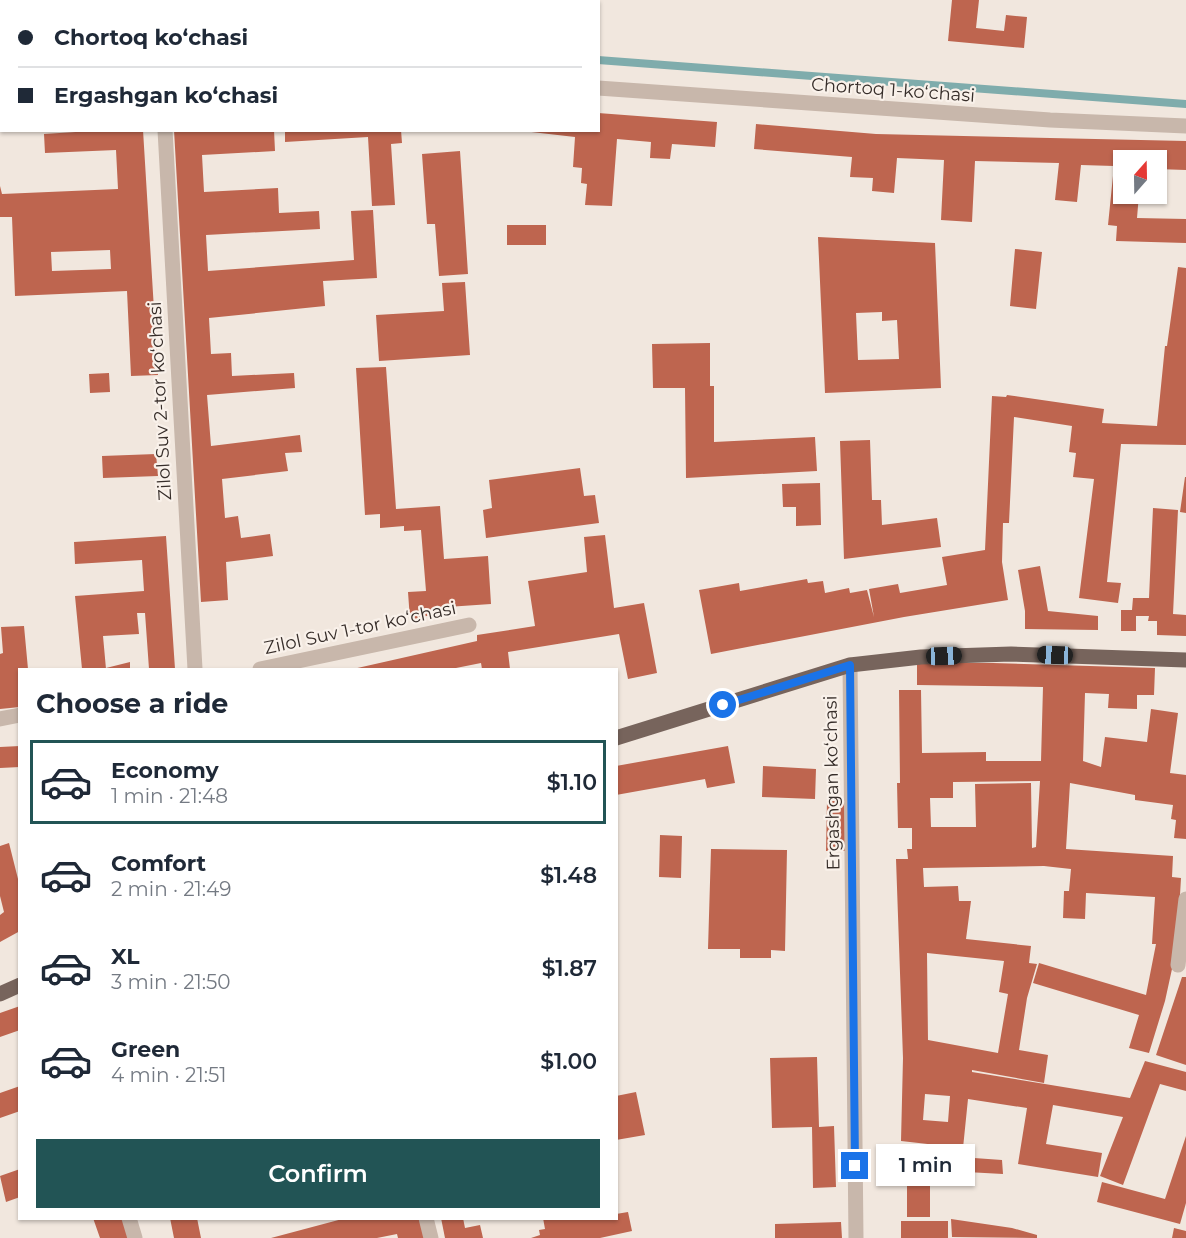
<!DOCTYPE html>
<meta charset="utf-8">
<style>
:root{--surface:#fff;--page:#f6f6f7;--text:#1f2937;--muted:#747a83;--line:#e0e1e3;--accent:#225455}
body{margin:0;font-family:Montserrat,sans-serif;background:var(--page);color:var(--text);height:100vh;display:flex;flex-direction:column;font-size:22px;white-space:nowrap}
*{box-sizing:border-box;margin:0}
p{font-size:20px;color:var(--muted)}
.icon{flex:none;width:33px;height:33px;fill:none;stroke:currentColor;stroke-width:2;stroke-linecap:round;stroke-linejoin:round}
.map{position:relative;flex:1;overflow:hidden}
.side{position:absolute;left:18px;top:668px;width:600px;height:552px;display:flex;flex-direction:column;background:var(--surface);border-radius:0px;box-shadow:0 2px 4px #0004}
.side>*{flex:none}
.guide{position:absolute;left:0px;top:0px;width:600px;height:132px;box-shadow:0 2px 4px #0004;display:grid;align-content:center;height:132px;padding:0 18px;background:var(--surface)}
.needle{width:39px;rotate:20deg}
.buttons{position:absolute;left:1113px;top:150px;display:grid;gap:12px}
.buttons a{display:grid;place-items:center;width:54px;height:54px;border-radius:0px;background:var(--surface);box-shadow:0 2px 4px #0004;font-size:30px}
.end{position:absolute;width:27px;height:27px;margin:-14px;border:8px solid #1a73e8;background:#fff;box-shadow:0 0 0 3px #fff}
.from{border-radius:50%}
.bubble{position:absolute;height:42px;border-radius:0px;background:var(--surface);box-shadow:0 2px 4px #0004;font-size:20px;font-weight:600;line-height:42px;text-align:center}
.car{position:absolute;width:18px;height:36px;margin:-18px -9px;border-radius:8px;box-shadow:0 0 4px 2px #0007;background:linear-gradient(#222 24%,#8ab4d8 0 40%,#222 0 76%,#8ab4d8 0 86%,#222 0)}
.guide b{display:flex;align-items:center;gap:21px;height:57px;font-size:22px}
.guide b+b{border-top:2px solid var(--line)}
.guide i{width:15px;height:15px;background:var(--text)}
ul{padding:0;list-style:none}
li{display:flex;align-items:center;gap:18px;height:84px;margin:0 12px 9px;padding:0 6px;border:3px solid transparent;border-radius:0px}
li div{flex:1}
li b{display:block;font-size:22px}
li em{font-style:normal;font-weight:600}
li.current{border-color:var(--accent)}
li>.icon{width:54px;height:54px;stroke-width:1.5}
h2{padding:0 18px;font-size:27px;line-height:72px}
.button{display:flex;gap:12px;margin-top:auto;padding:12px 18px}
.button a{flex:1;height:69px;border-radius:0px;background:var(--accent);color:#fff;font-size:24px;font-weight:600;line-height:69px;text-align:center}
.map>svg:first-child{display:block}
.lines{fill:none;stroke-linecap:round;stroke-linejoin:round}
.stream{stroke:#7facac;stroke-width:8}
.building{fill:#be654f;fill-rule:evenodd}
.minor{stroke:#c8b7ab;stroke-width:15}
.major{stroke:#77645c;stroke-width:15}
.route{stroke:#1a73e8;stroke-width:8}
.labels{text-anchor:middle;stroke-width:4.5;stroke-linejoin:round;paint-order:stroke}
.street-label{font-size:18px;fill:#362d29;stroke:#f9f1ea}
</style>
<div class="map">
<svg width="1186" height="1238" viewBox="0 0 1186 1238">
<rect width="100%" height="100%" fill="#f1e7de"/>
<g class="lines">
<path class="stream" d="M 287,0 L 291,2
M 598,60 L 1186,104"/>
</g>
<path class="building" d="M 952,0 L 979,0 L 976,28 L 1004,31 L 1006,15 L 1027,17 L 1024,48 L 948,41 Z
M 598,113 L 717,122 L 715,147 L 672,144 L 670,159 L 650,158 L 651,142 L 617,139 L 612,206 L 585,205 L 587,184 L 581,183 L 582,168 L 573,167 L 575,137 L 514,130 L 598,130 Z
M 756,124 L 876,134 L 1186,141 L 1186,170 L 1156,169 L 1156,160 L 1124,160 L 1124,194 L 1139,194 L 1137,218 L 1186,219 L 1186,243 L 1116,241 L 1117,226 L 1108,225 L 1114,166 L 1081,165 L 1077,202 L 1055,200 L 1059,163 L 975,161 L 972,222 L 941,220 L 944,160 L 897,158 L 894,193 L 872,191 L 873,178 L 850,177 L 852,157 L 754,149 Z
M 107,130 L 143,130 L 158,375 L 131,376 L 127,291 L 15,296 L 12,217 L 0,217 L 0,186 L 2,194 L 118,189 L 116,150 L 45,153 L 44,134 ZM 110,250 L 111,269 L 52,271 L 51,252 Z
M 174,130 L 274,130 L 275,151 L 202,155 L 204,192 L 278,188 L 279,213 L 319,211 L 320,229 L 206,235 L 208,271 L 354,260 L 351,211 L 373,210 L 377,278 L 323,281 L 325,306 L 209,318 L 211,354 L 231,353 L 232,376 L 294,373 L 295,388 L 207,395 L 211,446 L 300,435 L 302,452 L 285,453 L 288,471 L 222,479 L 225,518 L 238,516 L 241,538 L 270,534 L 273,556 L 226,562 L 228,600 L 201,602 Z
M 285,130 L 401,130 L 402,143 L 391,144 L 395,205 L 372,206 L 368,137 L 285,142 Z
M 460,151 L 468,274 L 439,276 L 435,224 L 427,224 L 422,154 Z
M 507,225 L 546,225 L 546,245 L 507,245 Z
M 818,237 L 935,243 L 941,388 L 825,393 ZM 882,312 L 882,321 L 897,320 L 899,359 L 858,360 L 856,313 Z
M 1015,249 L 1042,252 L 1036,309 L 1010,306 Z
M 1178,267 L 1186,268 L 1186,445 L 1121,444 L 1107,582 L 1121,583 L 1118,603 L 1079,598 L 1094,479 L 1073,477 L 1076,453 L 1069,452 L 1072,426 L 1014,417 L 1009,523 L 1003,523 L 1002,562 L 1008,600 L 904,617 L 711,654 L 699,590 L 739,583 L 740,591 L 807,579 L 808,583 L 823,581 L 825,593 L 849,588 L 850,593 L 867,590 L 874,617 L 869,589 L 898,584 L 900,593 L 947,585 L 942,557 L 985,550 L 992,396 L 1006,397 L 1007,395 L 1104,409 L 1102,423 L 1157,426 L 1165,346 L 1167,346 Z
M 465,282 L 470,355 L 379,361 L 376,315 L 444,311 L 442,283 Z
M 710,343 L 710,386 L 714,386 L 714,442 L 815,437 L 817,471 L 686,478 L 685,388 L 653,388 L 652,344 Z
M 386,367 L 396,509 L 440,506 L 444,559 L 488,556 L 491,604 L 447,607 L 447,611 L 410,620 L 408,592 L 426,591 L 421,530 L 404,531 L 404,526 L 380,528 L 380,514 L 365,515 L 356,368 Z
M 109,373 L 110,392 L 90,393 L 89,374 Z
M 870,440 L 872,500 L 881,500 L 882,525 L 937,518 L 941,547 L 844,559 L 840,441 Z
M 156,454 L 158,476 L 103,478 L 102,456 Z
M 580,468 L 584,496 L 595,495 L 599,523 L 486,538 L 483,510 L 492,508 L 489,480 Z
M 1185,477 L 1186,477 L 1186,513 L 1180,512 Z
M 820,483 L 821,525 L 796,526 L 796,507 L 783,507 L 782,484 Z
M 1153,508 L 1178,510 L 1173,614 L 1186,615 L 1186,636 L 1157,635 L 1157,621 L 1148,621 L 1149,616 L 1136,616 L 1136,631 L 1121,631 L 1121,610 L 1132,610 L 1133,598 L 1149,598 Z
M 605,535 L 614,608 L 644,603 L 657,673 L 628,679 L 619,634 L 508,652 L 510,669 L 482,669 L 481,663 L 451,669 L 353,669 L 477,641 L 477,635 L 535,626 L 528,581 L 587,572 L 584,537 Z
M 166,536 L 175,669 L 149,669 L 145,613 L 137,613 L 139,634 L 103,636 L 106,669 L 82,669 L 75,596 L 144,591 L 142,560 L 75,564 L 74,542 Z
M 1040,566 L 1048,611 L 1098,616 L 1098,630 L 1025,629 L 1025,611 L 1018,570 Z
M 24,626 L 28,669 L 20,669 L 20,707 L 0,709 L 0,654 L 3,653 L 1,627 Z
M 130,662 L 130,669 L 106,669 L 106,668 Z
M 917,663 L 993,663 L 1155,668 L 1154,695 L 1137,695 L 1137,709 L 1108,708 L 1109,694 L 1085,693 L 1083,761 L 1101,767 L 1105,737 L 1147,742 L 1151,709 L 1178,713 L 1170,773 L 1186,775 L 1186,839 L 1174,838 L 1176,820 L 1171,819 L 1173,805 L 1135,800 L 1135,795 L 1070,783 L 1066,849 L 1173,856 L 1172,877 L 1181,878 L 1177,946 L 1165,1001 L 1149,1053 L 1129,1048 L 1139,1015 L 1033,983 L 1039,963 L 1146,995 L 1156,944 L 1152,944 L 1155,897 L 1086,893 L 1085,919 L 1063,918 L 1064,891 L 1069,891 L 1071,869 L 1044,866 L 923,868 L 924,887 L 958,886 L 959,901 L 971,901 L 966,939 L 1031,946 L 1029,963 L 1037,964 L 1027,998 L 1019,1050 L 1048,1055 L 1044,1083 L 972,1070 L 972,1072 L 1130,1098 L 1145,1061 L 1186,1072 L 1186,1091 L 1160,1084 L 1123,1185 L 1100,1176 L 1123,1117 L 1053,1105 L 1046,1144 L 1102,1153 L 1098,1177 L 1018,1164 L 1027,1108 L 968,1099 L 963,1148 L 901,1141 L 903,1058 L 896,859 L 908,859 L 907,849 L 912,849 L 912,828 L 898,828 L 897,783 L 900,783 L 899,690 L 921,690 L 922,753 L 986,752 L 986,761 L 1041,761 L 1043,687 L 917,685 ZM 1040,781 L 1036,847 L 1032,848 L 1031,783 L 975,784 L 976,827 L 931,827 L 930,798 L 953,798 L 953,782 ZM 927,953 L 1004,961 L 999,992 L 1008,994 L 998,1053 L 928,1040 ZM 925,1094 L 950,1096 L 948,1122 L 923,1120 Z
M 20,746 L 20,767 L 0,768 L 0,747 Z
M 728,746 L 735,783 L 707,788 L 705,779 L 616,795 L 616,766 Z
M 763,766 L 816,769 L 815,799 L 762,797 Z
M 827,801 L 847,801 L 846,851 L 826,851 Z
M 660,835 L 682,836 L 681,878 L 659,877 Z
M 9,843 L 20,887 L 20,931 L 0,942 L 0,915 L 4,912 L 0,896 L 0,846 Z
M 711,849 L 787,850 L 785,951 L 771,950 L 771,958 L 740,958 L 740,949 L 708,949 Z
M 1182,977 L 1186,977 L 1186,1065 L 1156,1055 Z
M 20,1006 L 20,1030 L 0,1037 L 0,1013 Z
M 817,1057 L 819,1127 L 834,1126 L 836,1187 L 813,1188 L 812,1127 L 772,1128 L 770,1058 Z
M 20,1086 L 20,1111 L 0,1118 L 0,1093 Z
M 636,1092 L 645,1135 L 616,1140 L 616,1096 Z
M 1186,1136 L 1186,1203 L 1180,1224 L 1097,1202 L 1102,1182 L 1165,1199 Z
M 907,1145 L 960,1150 L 960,1157 L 1002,1160 L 1003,1174 L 930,1170 L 930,1217 L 907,1217 Z
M 20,1169 L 20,1197 L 6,1202 L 0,1176 Z
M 628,1212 L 632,1231 L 600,1238 L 531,1238 L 540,1235 L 539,1230 L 545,1229 L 543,1218 L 616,1218 L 616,1214 Z
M 93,1218 L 127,1218 L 134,1238 L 100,1238 Z
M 170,1218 L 197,1218 L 201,1238 L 174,1238 Z
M 346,1218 L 421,1218 L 426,1238 L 398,1238 L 397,1234 L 377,1238 L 271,1238 Z
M 441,1218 L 463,1218 L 465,1228 L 480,1225 L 483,1238 L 445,1238 Z
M 951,1219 L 1012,1228 L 1037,1235 L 1037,1238 L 952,1237 Z
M 901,1221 L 948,1221 L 948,1238 L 901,1238 Z
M 841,1222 L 842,1238 L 775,1238 L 775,1224 Z
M 1174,1228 L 1186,1231 L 1186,1238 L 1172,1238 Z"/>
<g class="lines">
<path class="minor" d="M 158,0 L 158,2
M 255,0 L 257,2
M 598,88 L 1050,120 L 1186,126
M 165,130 L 195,669
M 850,665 L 856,1238
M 260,669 L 469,625
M 0,719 L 20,715
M 1178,965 L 1186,899
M 129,1218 L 135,1238
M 426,1218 L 431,1238"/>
<path class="major" d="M 616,738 L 850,665 L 921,657 L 1011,654 L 1186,660
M 0,994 L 20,985"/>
</g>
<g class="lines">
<path class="route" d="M 723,705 L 850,665 L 855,1166"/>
</g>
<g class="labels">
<g class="street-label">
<text transform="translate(893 90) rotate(4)" y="6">Chortoq 1-koʻchasi</text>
<text transform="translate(160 401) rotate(-93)" y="6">Zilol Suv 2-tor koʻchasi</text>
<text transform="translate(360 628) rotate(-12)" y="6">Zilol Suv 1-tor koʻchasi</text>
<text transform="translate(832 783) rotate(-91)" y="6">Ergashgan koʻchasi</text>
</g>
</g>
</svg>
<div class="buttons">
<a><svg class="needle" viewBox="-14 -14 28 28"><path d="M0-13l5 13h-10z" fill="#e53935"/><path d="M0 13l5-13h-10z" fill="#747a83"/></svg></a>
</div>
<i class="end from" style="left:723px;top:705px"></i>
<i class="end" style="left:855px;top:1166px"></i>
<div class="bubble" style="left:876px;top:1144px;width:99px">1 min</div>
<i class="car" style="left:1055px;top:655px;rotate:272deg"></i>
<i class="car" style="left:944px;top:656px;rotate:88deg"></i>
<div class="guide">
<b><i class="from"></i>Chortoq koʻchasi</b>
<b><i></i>Ergashgan koʻchasi</b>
</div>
<section class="side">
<h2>Choose a ride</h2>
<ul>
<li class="current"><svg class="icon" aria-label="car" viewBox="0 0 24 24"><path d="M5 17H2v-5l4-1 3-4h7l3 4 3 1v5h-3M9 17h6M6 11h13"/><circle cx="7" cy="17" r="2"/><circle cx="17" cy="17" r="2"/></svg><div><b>Economy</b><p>1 min · 21:48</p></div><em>$1.10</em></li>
<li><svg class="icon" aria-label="car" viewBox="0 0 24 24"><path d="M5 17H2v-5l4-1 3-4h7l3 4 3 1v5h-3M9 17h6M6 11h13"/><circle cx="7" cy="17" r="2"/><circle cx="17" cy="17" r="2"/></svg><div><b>Comfort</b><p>2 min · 21:49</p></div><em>$1.48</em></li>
<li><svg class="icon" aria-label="car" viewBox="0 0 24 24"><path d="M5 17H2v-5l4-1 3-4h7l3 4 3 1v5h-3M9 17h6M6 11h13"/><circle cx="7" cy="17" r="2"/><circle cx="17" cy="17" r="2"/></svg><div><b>XL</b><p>3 min · 21:50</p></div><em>$1.87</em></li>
<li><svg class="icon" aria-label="car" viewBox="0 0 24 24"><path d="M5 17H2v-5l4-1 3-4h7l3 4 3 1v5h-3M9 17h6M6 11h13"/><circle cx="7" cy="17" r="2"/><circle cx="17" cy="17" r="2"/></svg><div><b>Green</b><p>4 min · 21:51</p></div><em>$1.00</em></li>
</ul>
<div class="button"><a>Confirm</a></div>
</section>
</div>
